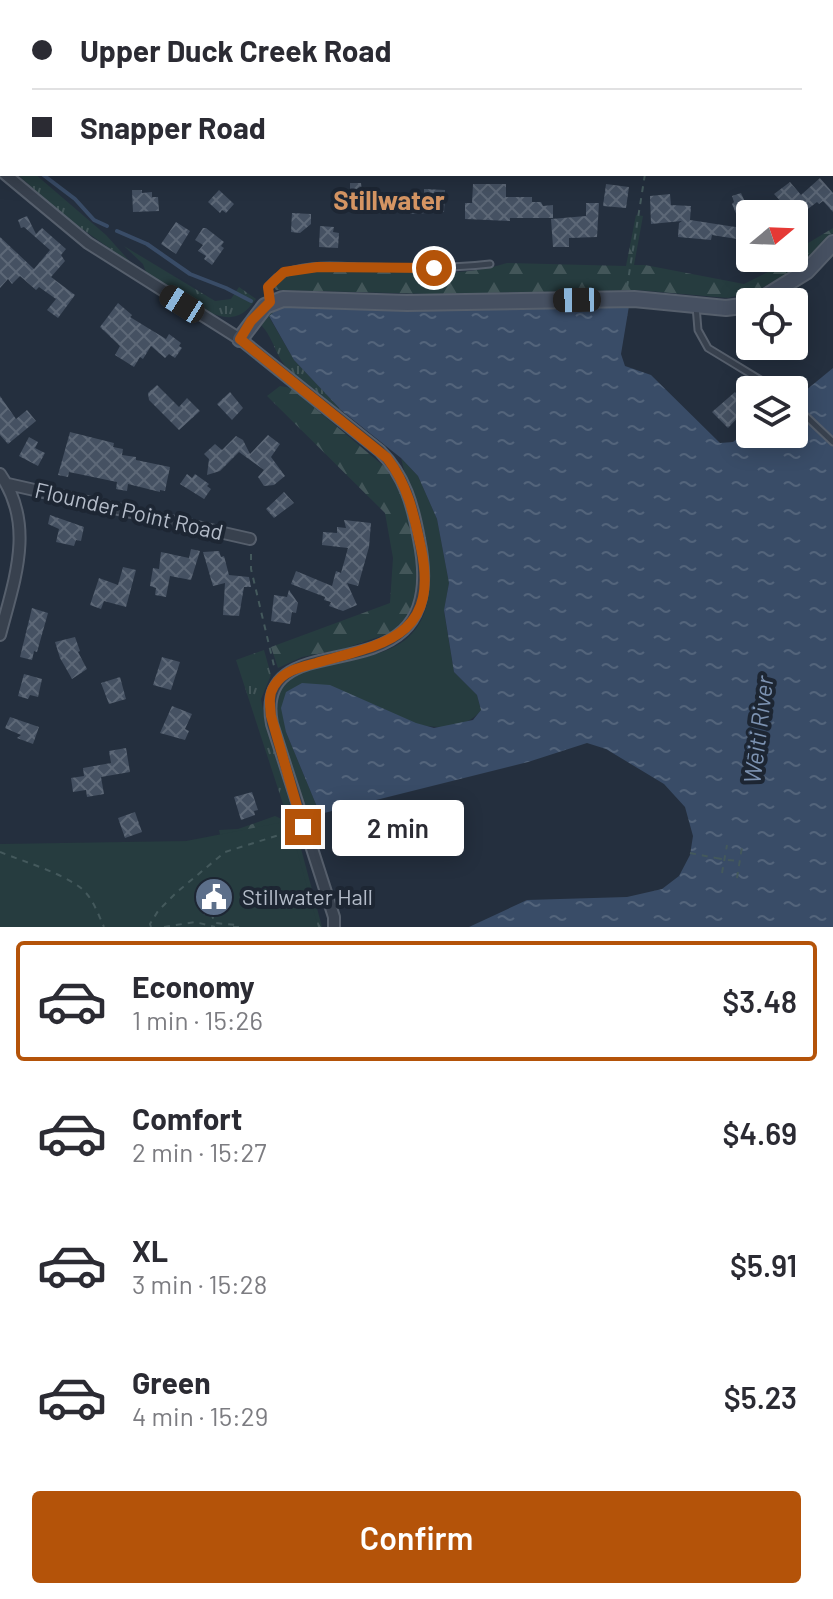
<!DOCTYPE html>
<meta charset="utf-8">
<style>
:root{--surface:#fff;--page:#f2f2f3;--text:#2b2b33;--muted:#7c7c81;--line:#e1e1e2;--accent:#b45309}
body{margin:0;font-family:Barlow,sans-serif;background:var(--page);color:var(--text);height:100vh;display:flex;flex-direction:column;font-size:30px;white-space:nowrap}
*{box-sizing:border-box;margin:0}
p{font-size:26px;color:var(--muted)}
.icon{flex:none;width:44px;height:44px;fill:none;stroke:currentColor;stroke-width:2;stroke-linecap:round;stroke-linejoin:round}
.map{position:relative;height:927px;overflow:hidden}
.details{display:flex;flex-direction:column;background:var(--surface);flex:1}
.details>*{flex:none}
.hud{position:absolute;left:0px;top:0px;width:834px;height:176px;box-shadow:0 4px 20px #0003;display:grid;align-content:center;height:176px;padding:0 32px;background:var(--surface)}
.needle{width:52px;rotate:71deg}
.fabs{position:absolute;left:736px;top:200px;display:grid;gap:16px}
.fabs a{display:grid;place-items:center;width:72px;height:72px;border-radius:8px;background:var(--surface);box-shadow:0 4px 20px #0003;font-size:40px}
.end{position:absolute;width:36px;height:36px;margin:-18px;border:10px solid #b45309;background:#fff;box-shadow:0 0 0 4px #fff}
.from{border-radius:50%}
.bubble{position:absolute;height:56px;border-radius:8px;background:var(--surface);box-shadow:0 4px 20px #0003;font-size:26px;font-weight:600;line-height:56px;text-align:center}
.car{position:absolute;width:24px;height:48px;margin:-24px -12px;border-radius:10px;box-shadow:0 0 6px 2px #0007;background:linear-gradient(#222 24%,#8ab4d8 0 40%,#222 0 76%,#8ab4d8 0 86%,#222 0)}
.hud b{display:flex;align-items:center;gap:28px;height:76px;font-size:30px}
.hud b+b{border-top:2px solid var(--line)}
.hud i{width:20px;height:20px;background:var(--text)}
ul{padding:14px 0 0;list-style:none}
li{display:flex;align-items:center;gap:24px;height:120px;margin:0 16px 12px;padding:0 16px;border:4px solid transparent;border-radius:8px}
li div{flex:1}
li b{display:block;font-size:30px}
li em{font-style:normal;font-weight:600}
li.on{border-color:var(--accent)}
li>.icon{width:72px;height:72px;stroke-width:1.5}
.cta{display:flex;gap:16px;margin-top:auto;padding:16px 32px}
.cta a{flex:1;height:92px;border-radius:8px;background:var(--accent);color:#fff;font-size:32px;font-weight:600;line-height:92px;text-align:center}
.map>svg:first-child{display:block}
.grass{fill:url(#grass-tufts)}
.forest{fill:url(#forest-firs)}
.green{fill:#263c3f}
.water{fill:url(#water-ripples)}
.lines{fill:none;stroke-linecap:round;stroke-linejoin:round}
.stream{stroke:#394c67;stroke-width:4}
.building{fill:url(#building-cross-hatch)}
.lane-casing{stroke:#565f6c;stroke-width:9}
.street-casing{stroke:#565f6c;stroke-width:14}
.secondary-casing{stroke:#565f6c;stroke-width:18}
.path{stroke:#44595c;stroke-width:2;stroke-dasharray:6 6;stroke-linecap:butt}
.lane{stroke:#38414e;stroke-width:5}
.street{stroke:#38414e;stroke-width:10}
.secondary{stroke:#465061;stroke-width:14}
.path-bridge{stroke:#44595c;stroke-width:2;stroke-dasharray:6 6;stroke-linecap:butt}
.route{stroke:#b45309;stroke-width:10}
.labels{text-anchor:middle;stroke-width:8;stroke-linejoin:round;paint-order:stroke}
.street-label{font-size:22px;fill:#b4bcc9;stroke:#1d2633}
.poi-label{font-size:22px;fill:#b4bcc9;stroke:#1d2633;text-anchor:start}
.water-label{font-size:24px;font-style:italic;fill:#7c92b1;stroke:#1d2633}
.quarter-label{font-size:26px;font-weight:bold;fill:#d59563;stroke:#1d2633}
</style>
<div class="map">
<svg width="833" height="927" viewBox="0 0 833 927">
<defs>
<pattern id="grass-tufts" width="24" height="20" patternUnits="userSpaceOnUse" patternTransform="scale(2)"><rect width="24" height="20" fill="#263c3f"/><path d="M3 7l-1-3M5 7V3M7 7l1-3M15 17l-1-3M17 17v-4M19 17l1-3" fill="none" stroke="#435659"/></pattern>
<pattern id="forest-firs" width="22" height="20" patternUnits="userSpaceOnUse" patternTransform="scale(2)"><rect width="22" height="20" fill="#263c3f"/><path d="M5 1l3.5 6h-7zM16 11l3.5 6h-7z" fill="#435659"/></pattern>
<pattern id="water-ripples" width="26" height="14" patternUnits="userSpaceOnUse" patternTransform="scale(2)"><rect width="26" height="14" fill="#394c67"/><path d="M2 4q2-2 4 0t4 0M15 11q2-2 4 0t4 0" fill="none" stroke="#53647b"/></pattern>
<pattern id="building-cross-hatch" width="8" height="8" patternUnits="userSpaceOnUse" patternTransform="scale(2)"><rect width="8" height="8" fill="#455162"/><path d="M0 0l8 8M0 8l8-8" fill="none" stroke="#5d6877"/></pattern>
</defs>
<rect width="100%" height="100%" fill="#242f3e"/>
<path class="grass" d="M 17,174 L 35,174 L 106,235 L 133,265 L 64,216 Z
M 124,246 L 215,301 L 231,299 L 239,287 L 256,299 C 249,308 243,316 231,317 C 210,320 167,287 147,275 L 143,264 Z
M 283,305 L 269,317 L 294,360 L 342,411 C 325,403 291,376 281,360 C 274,348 271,336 262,326 C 262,313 272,308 283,305 Z
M 264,650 L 271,675 L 261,699 L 267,730 L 290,804 L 284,807 L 236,660 Z"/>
<path class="forest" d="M 636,215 L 643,216 L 634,265 L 645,265 L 744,284 L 792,260 L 805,245 L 833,228 L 833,233 L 795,269 L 758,290 L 728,298 L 637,290 L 431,294 L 276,290 L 274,287 L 282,275 C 303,273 324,269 345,269 C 398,270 455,280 507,263 L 626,266 Z
M 280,386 L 291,388 L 386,468 L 405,502 L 420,556 L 421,590 L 406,617 L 393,632 L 343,649 L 302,657 L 278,668 L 271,647 L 390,603 L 393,558 L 385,513 L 267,396 Z
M 275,816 L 292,824 L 300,845 L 322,927 L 287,927 L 223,846 L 219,830 L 238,829 Z"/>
<path class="green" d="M 401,458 L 418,476 L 437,519 L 449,583 L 444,611 L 454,672 L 477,695 L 481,710 C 466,730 438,729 416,724 L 286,732 L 320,814 L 305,813 C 298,792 270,717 273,699 C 275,685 291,676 303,671 C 329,664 357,661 382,652 C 467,623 413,514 401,458 Z
M 289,821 L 318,927 L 0,927 L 0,844 L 186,841 Z"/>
<path class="water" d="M 283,305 L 491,308 L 629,306 L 621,354 L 625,366 L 651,375 L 720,443 L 733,442 L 750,429 L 750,434 L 794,434 L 794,420 L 797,420 L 794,417 L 794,400 L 833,368 L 833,927 L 469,927 L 527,900 L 627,897 L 662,889 L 679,876 L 690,855 L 693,836 L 685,807 L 664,784 L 606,749 L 587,743 L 528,762 L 320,814 L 286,732 L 281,708 L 286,692 L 302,683 L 330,685 L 416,723 L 434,728 L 473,720 L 481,710 L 477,695 L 454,672 L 444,610 L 449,583 L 437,519 L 418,476 L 401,458 L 342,411 L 294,360 L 269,316 Z"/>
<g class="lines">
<path class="stream" d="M 42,174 L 75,199 L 94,220 L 107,226
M 117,231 L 147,244 L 190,274 L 226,288 L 251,301"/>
</g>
<path class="building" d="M 820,178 L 833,193 L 833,212 L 823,201 L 819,204 L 817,202 L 796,218 L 774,194 L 790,182 L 801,195 Z
M 350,183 L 361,183 L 364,211 L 350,209 Z
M 473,184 L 506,184 L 506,197 L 532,197 L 532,202 L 541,202 L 543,206 L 553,205 L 553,218 L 510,218 L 510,221 L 465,219 L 465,203 L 472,203 Z
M 606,184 L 629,187 L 626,208 L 603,206 Z
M 424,189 L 445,190 L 444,212 L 410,214 L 407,200 L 424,193 Z
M 132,190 L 142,190 L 142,193 L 152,192 L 152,197 L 158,197 L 159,211 L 133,212 Z
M 219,190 L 234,204 L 226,213 L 222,210 L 220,213 L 208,202 Z
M 741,193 L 750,213 L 750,267 L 737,239 L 712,235 L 711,240 L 678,237 L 679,223 L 682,221 L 651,224 L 650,196 L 670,194 L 671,205 L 691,206 L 690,220 L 742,228 L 732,204 L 734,202 L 732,196 Z
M 586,203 L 599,203 L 597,237 L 569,238 L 569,247 L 553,247 L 551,219 L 586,216 Z
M 292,213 L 311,214 L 311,224 L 300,233 L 291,232 Z
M 27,216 L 36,234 L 42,228 L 66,249 L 61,255 L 65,261 L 51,277 L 75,295 L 58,318 L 47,310 L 56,299 L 39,287 L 36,290 L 20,276 L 12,284 L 8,279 L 0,288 L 0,237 L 34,269 L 50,250 L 24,227 L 21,228 L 18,220 Z
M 176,222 L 190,231 L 176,254 L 161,244 Z
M 320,226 L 334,227 L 333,232 L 339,233 L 338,248 L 319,247 Z
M 203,228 L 206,228 L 224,242 L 221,246 L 224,248 L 212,265 L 204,259 L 206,256 L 198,251 L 203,245 L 195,240 Z
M 118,303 L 132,315 L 130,317 L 166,339 L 169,334 L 181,343 L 179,346 L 182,348 L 175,358 L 169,354 L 165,358 L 151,346 L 143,359 L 140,357 L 134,367 L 115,355 L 120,346 L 100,327 Z
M 157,385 L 179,407 L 187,398 L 200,411 L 179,430 L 149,400 L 148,393 Z
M 230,392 L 243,408 L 232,420 L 217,404 Z
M 735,392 L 747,408 L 728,428 L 712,412 Z
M 0,396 L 16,419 L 27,410 L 36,421 L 8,444 L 0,435 Z
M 70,432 L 114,443 L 113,447 L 123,449 L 122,455 L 136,457 L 136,460 L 170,467 L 165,491 L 160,490 L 160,492 L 128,484 L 127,491 L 116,489 L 117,482 L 69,472 L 68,477 L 58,475 Z
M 268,435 L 280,444 L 271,457 L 285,476 L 274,485 L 264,486 L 258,477 L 264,470 L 239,452 L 220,471 L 207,475 L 209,459 L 204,454 L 215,444 L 222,450 L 236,436 L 243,440 L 250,454 Z
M 29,437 L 38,442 L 35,448 L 45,453 L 38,466 L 19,456 Z
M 187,474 L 192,478 L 195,474 L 209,484 L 207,486 L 211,489 L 204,499 L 180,484 Z
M 284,492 L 294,503 L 274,518 L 266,509 Z
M 50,515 L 84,527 L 81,541 L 76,540 L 74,546 L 56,542 L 59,529 L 48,524 Z
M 344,520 L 371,523 L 369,547 L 358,586 L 347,583 L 357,605 L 343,611 L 329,606 L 331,602 L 324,600 L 325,597 L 291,584 L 296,571 L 332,586 L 336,571 L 341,573 L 348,548 L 322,545 L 323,532 L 337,533 L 337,527 L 346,528 Z
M 191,549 L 200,551 L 191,580 L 170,576 L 166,597 L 155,595 L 156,588 L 150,586 L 153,568 L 159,569 L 161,552 L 189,558 Z
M 219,551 L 221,557 L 224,556 L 229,575 L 249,577 L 251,587 L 244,587 L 239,616 L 223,615 L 225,583 L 213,586 L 203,552 Z
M 123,567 L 136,570 L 126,607 L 104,601 L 101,609 L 90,605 L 99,578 L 118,585 Z
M 289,590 L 298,603 L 296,613 L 292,612 L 290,624 L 271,621 L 274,595 L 287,597 Z
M 32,608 L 48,613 L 37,652 L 34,651 L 32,660 L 20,657 Z
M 75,637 L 80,651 L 78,652 L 87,669 L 72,679 L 60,658 L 55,642 Z
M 162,657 L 180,662 L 171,690 L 153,685 Z
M 24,674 L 42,679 L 38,697 L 30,695 L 28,699 L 18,696 Z
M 120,677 L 126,699 L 109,704 L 101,683 Z
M 172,706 L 192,714 L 185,729 L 189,731 L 185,740 L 160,733 Z
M 10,717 L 39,727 L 33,744 L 17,738 L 21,735 L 5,728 Z
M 126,748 L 130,772 L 101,777 L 104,794 L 87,797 L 86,790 L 73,792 L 71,778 L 84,776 L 83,768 L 111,763 L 109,751 Z
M 252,792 L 258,810 L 254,811 L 255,815 L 241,820 L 234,797 Z
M 135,812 L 142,832 L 125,838 L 118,818 Z
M 223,880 L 232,905 L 204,915 L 195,890 Z"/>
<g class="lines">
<g class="lane-casing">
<path id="lane" d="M 270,301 L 268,287 C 274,280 279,274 287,272 C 310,264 337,266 360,267 C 404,268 447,269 490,264
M 696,306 L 698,330 L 708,348 L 777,390
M 794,405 L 833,442"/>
</g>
<g class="street-casing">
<path id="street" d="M 693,0 L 694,2
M 0,87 L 2,86
M 5,174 L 88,243 L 240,339 L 380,451 C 405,476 413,506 419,539 C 455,713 250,610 272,724 L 334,917 L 334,927
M 0,474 C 36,525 14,581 0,635
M 8,484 L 250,539"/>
</g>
<g class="secondary-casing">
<path id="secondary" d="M 757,302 L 807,271 L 833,243
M 240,339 L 265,306 L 283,299 L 407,303 L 634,299 L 726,308 L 750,305"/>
</g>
<path class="path" d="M 627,287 L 645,174
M 251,554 L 251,569 L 275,670
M 0,852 C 22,861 72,876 86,893 C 94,902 99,916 104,927
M 690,853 L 716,858
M 728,860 L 739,861
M 722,873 L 727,845
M 737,878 L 742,847
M 211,913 L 215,923 L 236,925
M 151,927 L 150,924 L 158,911 L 177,892 L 225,852 L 292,831
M 164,927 L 195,922 L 215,927
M 233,927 L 240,927"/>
<use href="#lane" class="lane"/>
<use href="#street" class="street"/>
<use href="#secondary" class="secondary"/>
<path class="path-bridge" d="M 716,858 L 728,860"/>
</g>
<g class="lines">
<path class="route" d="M 303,827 L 271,716 C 270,706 268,695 274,686 C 283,671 300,667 316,663 C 384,644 440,637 421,548 C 414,515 408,485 387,458 L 240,339 L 251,321 L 270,302 L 268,287 L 284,272 L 318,267 L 434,268"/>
</g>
<defs>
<g id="civic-disc" transform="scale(2)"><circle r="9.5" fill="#5c6f8a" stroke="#1d2633"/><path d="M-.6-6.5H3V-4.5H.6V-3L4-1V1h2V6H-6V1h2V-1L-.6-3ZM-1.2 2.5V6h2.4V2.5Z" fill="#fff"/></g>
</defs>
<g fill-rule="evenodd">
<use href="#civic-disc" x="214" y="897"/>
</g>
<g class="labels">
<g class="street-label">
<text transform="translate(129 511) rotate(13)" y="8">Flounder Point Road</text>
</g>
<g class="poi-label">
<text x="242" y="905">Stillwater Hall</text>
</g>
<g class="water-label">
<text transform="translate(759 730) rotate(-83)" y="8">Wēiti River</text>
</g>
<g class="quarter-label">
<text x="389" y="210">Stillwater</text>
</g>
</g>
</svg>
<div class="fabs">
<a><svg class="needle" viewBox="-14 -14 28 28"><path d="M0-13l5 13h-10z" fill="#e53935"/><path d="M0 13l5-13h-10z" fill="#7c7c81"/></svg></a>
<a><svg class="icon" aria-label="locate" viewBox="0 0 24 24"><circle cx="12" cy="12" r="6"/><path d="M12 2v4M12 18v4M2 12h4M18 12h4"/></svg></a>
<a><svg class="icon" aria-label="layers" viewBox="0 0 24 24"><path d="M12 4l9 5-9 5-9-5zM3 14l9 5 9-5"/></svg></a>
</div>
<i class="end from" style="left:434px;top:268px"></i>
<i class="end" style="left:303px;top:827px"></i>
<div class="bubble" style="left:332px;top:800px;width:132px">2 min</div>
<i class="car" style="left:577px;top:300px;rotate:269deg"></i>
<i class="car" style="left:182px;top:304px;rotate:302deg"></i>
<div class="hud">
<b><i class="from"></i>Upper Duck Creek Road</b>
<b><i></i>Snapper Road</b>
</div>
</div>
<section class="details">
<ul>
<li class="on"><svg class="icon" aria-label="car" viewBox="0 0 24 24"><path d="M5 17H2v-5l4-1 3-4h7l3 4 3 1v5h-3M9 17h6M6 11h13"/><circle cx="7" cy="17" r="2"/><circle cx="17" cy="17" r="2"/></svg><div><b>Economy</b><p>1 min · 15:26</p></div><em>$3.48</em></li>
<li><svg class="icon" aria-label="car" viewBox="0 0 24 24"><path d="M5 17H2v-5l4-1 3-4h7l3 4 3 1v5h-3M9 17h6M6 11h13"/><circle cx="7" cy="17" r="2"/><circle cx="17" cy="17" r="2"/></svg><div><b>Comfort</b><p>2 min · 15:27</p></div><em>$4.69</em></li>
<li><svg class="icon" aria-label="car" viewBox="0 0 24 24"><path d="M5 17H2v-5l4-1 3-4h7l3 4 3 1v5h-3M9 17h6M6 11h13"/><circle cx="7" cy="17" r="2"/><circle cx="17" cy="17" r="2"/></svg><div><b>XL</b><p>3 min · 15:28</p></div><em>$5.91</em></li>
<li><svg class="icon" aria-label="car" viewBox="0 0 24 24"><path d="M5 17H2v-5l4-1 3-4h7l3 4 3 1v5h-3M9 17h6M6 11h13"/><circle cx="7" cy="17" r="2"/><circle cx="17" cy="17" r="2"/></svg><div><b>Green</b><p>4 min · 15:29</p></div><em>$5.23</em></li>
</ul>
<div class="cta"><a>Confirm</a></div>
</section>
